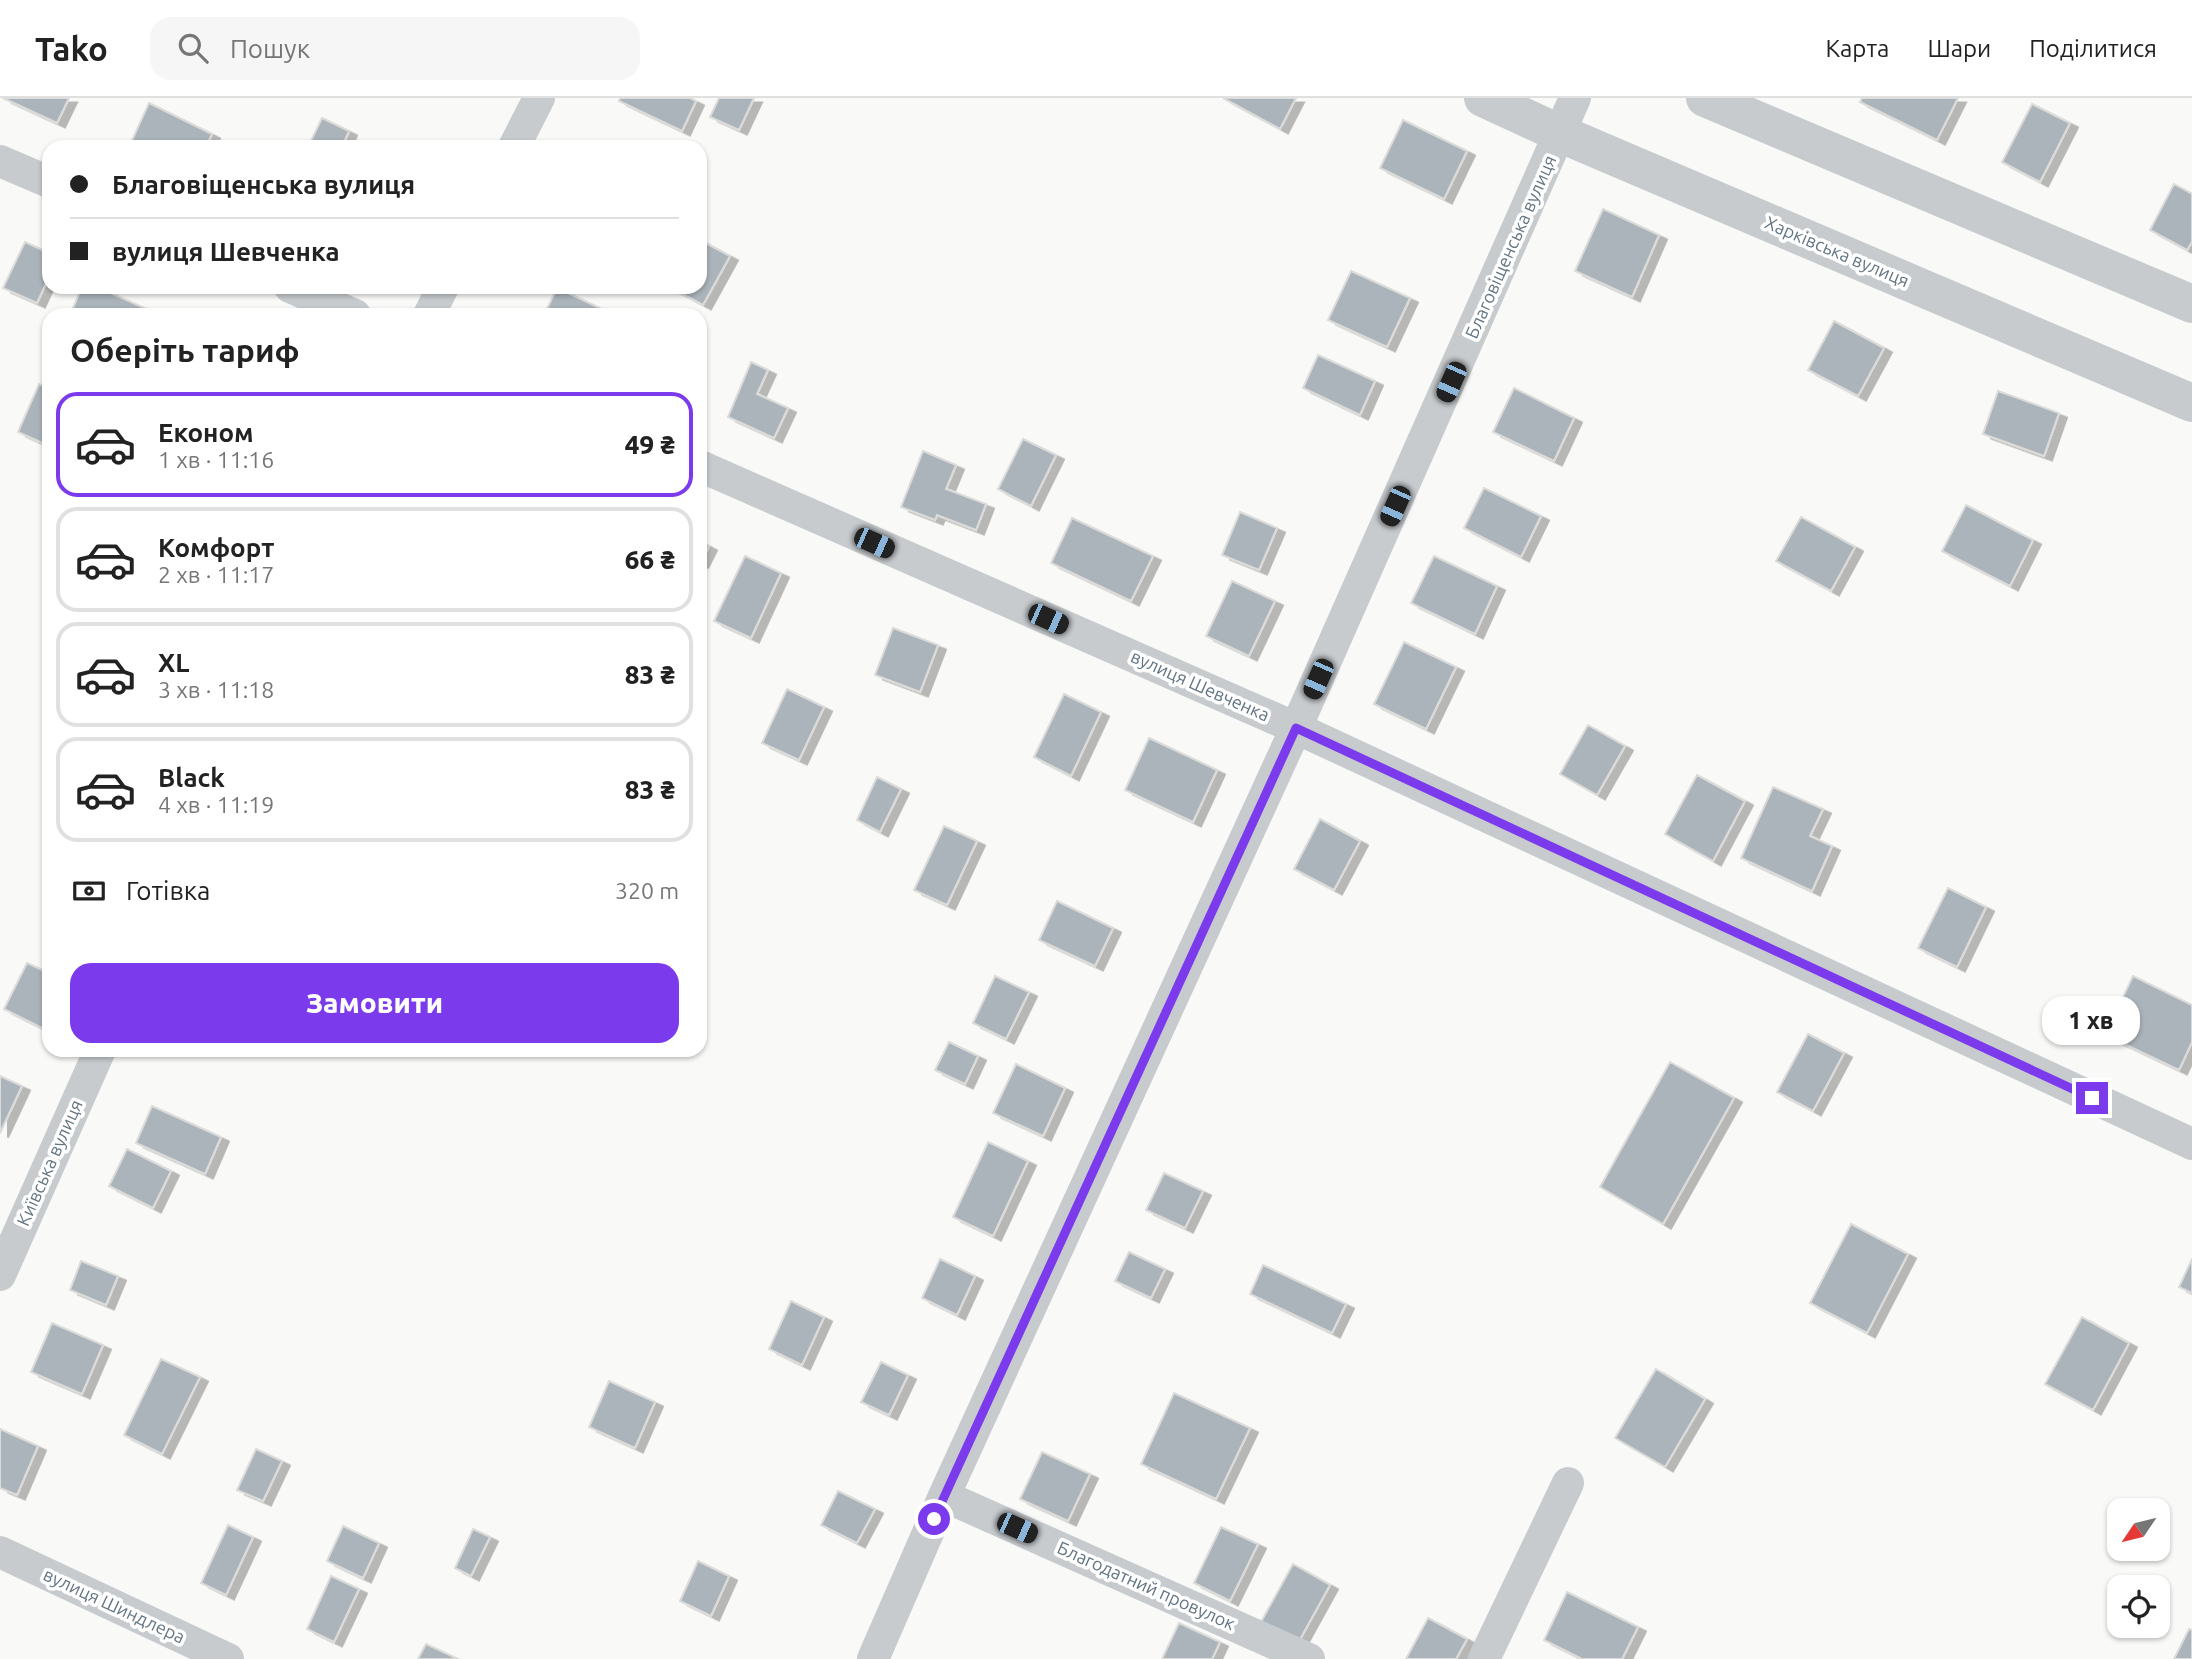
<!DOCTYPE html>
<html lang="uk">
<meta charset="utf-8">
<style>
:root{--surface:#fff;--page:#f6f6f6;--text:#222;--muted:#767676;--line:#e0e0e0;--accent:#7c3aed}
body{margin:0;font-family:Ubuntu,sans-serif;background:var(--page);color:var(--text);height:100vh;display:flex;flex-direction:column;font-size:26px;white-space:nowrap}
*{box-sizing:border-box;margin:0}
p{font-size:23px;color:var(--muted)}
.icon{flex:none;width:38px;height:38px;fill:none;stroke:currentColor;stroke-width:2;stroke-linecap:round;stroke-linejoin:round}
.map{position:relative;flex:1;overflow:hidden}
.drawer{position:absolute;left:42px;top:210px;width:665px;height:749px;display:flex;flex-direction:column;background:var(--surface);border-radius:21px;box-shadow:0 2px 5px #0004}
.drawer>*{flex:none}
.hud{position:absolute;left:42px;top:42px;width:665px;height:154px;border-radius:21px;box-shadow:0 2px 5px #0004;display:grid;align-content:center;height:154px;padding:0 28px;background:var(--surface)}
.needle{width:46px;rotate:235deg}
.fabs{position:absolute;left:2107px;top:1400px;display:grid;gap:14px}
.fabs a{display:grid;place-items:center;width:63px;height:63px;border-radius:14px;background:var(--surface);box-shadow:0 2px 5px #0004;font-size:35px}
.end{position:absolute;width:32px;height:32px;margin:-16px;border:9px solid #7c3aed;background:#fff;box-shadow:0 0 0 4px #fff}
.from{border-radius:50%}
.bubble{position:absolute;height:49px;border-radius:21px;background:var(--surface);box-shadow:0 2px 5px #0004;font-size:23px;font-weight:800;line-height:49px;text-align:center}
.car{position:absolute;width:21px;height:42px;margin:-21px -10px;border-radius:9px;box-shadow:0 0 5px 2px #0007;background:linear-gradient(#222 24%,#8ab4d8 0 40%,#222 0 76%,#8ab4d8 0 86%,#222 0)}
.hud b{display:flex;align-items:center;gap:24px;height:66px;font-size:26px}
.hud b+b{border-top:2px solid var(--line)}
.hud i{width:18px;height:18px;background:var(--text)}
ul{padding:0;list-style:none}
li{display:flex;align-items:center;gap:21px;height:105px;margin:0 14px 10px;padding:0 14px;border:4px solid var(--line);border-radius:21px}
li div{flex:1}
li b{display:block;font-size:26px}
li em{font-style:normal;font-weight:800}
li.on{border-color:var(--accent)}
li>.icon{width:63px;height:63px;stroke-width:1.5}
h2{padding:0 28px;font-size:32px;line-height:84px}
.pay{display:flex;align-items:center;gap:18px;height:77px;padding:0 28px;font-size:26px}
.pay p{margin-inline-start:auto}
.cta{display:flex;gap:14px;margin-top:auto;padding:14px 28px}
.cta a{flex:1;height:80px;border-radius:21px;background:var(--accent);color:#fff;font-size:28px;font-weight:800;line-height:80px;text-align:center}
header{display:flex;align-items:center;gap:42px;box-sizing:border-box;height:98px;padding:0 35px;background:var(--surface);border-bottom:2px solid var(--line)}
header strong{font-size:33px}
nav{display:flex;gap:38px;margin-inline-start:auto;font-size:24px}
.search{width:490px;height:63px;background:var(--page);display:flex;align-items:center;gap:18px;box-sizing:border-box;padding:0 24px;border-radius:21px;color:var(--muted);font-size:26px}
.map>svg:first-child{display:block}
.building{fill:#abb4ba;stroke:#dbdbd9;stroke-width:2;filter:url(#shadow)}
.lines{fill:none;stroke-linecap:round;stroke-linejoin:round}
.minor{stroke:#c7cbce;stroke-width:32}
.tertiary{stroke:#c7cbce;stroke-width:38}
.route{stroke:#7c3aed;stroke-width:9}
.labels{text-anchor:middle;stroke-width:7;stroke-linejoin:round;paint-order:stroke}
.street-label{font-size:18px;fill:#637583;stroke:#fff}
</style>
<header>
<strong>Tako</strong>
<div class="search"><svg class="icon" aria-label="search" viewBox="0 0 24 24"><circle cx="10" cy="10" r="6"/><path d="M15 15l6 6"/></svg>Пошук</div>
<nav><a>Карта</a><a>Шари</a><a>Поділитися</a></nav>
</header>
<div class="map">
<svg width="2192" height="1561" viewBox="0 0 2192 1561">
<defs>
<filter id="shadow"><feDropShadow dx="8" dy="4.5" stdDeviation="0" flood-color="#0004"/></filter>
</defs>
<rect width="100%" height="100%" fill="#f9f9f7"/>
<path class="building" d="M 3,0 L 69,0 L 57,25 Z
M 620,0 L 690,0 L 696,3 L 682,33 L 619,3 Z
M 719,0 L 754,0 L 739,32 L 710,19 Z
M 1223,0 L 1296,0 L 1280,31 Z
M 1862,0 L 1958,0 L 1937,42 L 1860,4 Z
M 149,5 L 212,36 L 206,49 L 129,49 Z
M 2032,6 L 2070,25 L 2040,84 L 2002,64 Z
M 322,20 L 349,33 L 342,49 L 308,49 Z
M 1403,22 L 1467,53 L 1444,101 L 1380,70 Z
M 2174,86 L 2192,96 L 2192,144 L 2187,152 L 2150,132 Z
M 1603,111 L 1659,137 L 1632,199 L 1575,173 Z
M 700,142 L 730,158 L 703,207 L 669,189 L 700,189 Z
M 25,144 L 49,155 L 49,179 L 37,205 L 3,190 Z
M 1351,173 L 1410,200 L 1387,249 L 1328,222 Z
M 82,189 L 97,189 L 147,211 L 145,217 L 70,217 Z
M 557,190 L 600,210 L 597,217 L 544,217 Z
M 1834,223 L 1884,250 L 1858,298 L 1808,272 Z
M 1318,257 L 1375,283 L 1360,317 L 1303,290 Z
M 751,264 L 768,272 L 757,296 L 788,310 L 774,340 L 728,319 Z
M 39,286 L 49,290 L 49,348 L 18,334 Z
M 1514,290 L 1574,320 L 1554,363 L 1493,334 Z
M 1998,293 L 2059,315 L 2044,358 L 1983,336 Z
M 1023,341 L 1056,357 L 1031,408 L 998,391 Z
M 923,353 L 956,367 L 946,391 L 986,406 L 976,432 L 937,417 L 935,422 L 901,409 Z
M 1484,390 L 1541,418 L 1521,459 L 1464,430 Z
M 1966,407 L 2033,442 L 2010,488 L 1942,453 Z
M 1240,414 L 1277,430 L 1259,472 L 1222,457 Z
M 1801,419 L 1855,449 L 1831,493 L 1776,463 Z
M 1072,420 L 1153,458 L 1131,503 L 1051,465 Z
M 700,443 L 709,448 L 700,466 Z
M 745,458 L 781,475 L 751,540 L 714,523 Z
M 1434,458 L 1497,488 L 1475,536 L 1411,505 Z
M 1232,483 L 1275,503 L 1249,558 L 1206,538 Z
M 893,530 L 938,547 L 920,594 L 875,577 Z
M 1404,544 L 1456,569 L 1426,631 L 1374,606 Z
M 787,591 L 824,609 L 799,662 L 762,645 Z
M 1064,596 L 1101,614 L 1071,678 L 1034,659 Z
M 1588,627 L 1625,648 L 1597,697 L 1560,676 Z
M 1149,640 L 1217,672 L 1193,724 L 1125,692 Z
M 1697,677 L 1745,703 L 1713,763 L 1665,736 Z
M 877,679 L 901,691 L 880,734 L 857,722 Z
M 1773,689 L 1823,711 L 1810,738 L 1832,748 L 1812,793 L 1741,760 Z
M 1320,721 L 1360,743 L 1334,792 L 1294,771 Z
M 944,728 L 977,743 L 947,807 L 914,792 Z
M 1948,790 L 1986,809 L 1957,869 L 1918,850 Z
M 1057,803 L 1113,830 L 1095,868 L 1039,842 Z
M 27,865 L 49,875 L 48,933 L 4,911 Z
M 995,878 L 1029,894 L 1006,941 L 973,925 Z
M 2133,878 L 2192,907 L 2192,944 L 2179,972 L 2105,937 Z
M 1808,936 L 1844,955 L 1813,1013 L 1777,994 Z
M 949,944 L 978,958 L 965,986 L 935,972 Z
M 1670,964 L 1734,1000 L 1663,1126 L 1600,1089 Z
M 1016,966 L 1065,990 L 1043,1038 L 993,1015 Z
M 0,978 L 22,988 L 0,1035 Z
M 152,1008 L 221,1039 L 205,1076 L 136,1045 Z
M 988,1044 L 1028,1063 L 993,1138 L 953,1119 Z
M 127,1051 L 171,1073 L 153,1110 L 109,1088 Z
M 1164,1075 L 1203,1093 L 1185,1130 L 1146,1112 Z
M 1851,1126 L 1908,1156 L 1867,1235 L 1810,1205 Z
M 1129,1154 L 1165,1171 L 1151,1200 L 1115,1183 Z
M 940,1161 L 975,1178 L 957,1217 L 922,1200 Z
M 2192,1161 L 2192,1195 L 2179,1189 Z
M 81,1163 L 118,1178 L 106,1207 L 70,1192 Z
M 1263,1167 L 1346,1206 L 1332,1235 L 1250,1196 Z
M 791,1203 L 824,1219 L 802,1267 L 769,1251 Z
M 2082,1219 L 2129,1245 L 2093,1312 L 2045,1286 Z
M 52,1225 L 103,1247 L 82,1296 L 31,1274 Z
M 161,1261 L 200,1279 L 162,1356 L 124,1337 Z
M 881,1264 L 908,1277 L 889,1317 L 861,1304 Z
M 1656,1271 L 1705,1301 L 1665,1369 L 1615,1340 Z
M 609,1283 L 655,1304 L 635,1350 L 589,1329 Z
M 1174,1295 L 1250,1330 L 1216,1401 L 1141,1366 Z
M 0,1331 L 38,1348 L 17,1397 L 0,1390 Z
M 256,1351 L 282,1363 L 263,1403 L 237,1392 Z
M 1042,1354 L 1090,1376 L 1068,1423 L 1020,1401 Z
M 838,1393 L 875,1411 L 857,1445 L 821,1427 Z
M 228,1427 L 253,1439 L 226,1497 L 201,1485 Z
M 343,1428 L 379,1445 L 363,1480 L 327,1463 Z
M 1221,1429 L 1258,1446 L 1230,1503 L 1194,1485 Z
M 473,1431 L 490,1439 L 471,1478 L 455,1470 Z
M 698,1463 L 729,1478 L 711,1518 L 680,1503 Z
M 1293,1466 L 1330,1487 L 1298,1545 L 1261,1524 Z
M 331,1478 L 359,1491 L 334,1544 L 307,1531 Z
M 1567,1494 L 1638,1529 L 1622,1561 L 1582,1561 L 1544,1542 Z
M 1428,1520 L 1467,1541 L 1456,1561 L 1406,1561 Z
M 1179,1525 L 1220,1544 L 1212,1561 L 1162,1561 Z
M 2189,1531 L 2192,1532 L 2192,1561 L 2174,1561 Z
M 426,1546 L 458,1561 L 418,1561 Z"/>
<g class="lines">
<path class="minor" d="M 514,49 L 539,0
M 0,63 L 49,84
M 290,189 L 355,217
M 429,217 L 443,189
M 700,368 L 1296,630 L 2192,1046
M 0,1177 L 100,952
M 944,1398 L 1309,1561
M 0,1454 L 228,1561
M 873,1561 L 944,1398 L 1296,630 L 1575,0
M 1484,1561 L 1568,1385"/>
<path class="tertiary" d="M 1483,0 L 1561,36 L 2192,305
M 1705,0 L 2192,206"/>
</g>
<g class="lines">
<path class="route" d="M 934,1421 L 1296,630 L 2092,1000"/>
</g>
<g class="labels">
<g class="street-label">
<text transform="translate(1511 149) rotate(-66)" y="6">Благовіщенська вулиця</text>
<text transform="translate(1837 154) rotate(23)" y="6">Харківська вулиця</text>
<text transform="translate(1200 588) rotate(24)" y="6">вулиця Шевченка</text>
<text transform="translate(50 1065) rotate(-66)" y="6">Київська вулиця</text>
<text transform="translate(1146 1488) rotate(24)" y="6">Благодатний провулок</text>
<text transform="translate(114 1508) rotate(25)" y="6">вулиця Шиндлера</text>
</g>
</g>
</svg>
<div class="fabs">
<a><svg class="needle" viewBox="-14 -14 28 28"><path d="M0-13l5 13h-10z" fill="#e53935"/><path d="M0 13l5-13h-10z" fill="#767676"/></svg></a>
<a><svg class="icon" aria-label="locate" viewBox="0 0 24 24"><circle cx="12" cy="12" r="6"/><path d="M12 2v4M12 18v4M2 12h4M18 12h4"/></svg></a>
</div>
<i class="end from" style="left:934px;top:1421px"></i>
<i class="end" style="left:2092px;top:1000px"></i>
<div class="bubble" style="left:2042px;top:898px;width:98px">1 хв</div>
<i class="car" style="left:1451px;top:284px;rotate:204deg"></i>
<i class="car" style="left:1395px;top:408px;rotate:204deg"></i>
<i class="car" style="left:874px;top:445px;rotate:114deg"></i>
<i class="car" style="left:1048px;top:521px;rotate:114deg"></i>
<i class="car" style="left:1318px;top:581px;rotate:204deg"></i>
<i class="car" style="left:1017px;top:1430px;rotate:114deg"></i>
<div class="hud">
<b><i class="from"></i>Благовіщенська вулиця</b>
<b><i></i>вулиця Шевченка</b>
</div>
<section class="drawer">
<h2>Оберіть тариф</h2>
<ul>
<li class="on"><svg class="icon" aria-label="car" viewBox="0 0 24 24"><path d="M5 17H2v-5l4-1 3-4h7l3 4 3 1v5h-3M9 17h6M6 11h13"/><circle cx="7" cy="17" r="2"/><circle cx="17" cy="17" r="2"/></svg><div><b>Економ</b><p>1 хв · 11:16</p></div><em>49 ₴</em></li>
<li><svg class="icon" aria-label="car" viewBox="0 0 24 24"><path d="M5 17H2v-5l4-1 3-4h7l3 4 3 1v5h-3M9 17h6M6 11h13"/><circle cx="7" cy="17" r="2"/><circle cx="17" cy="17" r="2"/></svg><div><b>Комфорт</b><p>2 хв · 11:17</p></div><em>66 ₴</em></li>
<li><svg class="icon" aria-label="car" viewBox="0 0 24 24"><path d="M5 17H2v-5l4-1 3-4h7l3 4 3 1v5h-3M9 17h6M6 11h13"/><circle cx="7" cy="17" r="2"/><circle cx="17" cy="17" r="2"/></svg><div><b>XL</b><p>3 хв · 11:18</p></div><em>83 ₴</em></li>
<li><svg class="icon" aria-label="car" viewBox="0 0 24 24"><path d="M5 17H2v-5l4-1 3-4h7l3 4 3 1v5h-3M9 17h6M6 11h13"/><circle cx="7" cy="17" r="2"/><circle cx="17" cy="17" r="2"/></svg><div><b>Black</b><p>4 хв · 11:19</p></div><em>83 ₴</em></li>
</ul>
<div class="pay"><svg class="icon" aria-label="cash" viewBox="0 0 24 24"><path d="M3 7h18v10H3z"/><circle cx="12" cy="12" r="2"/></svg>Готівка<p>320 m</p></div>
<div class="cta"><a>Замовити</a></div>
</section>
</div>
